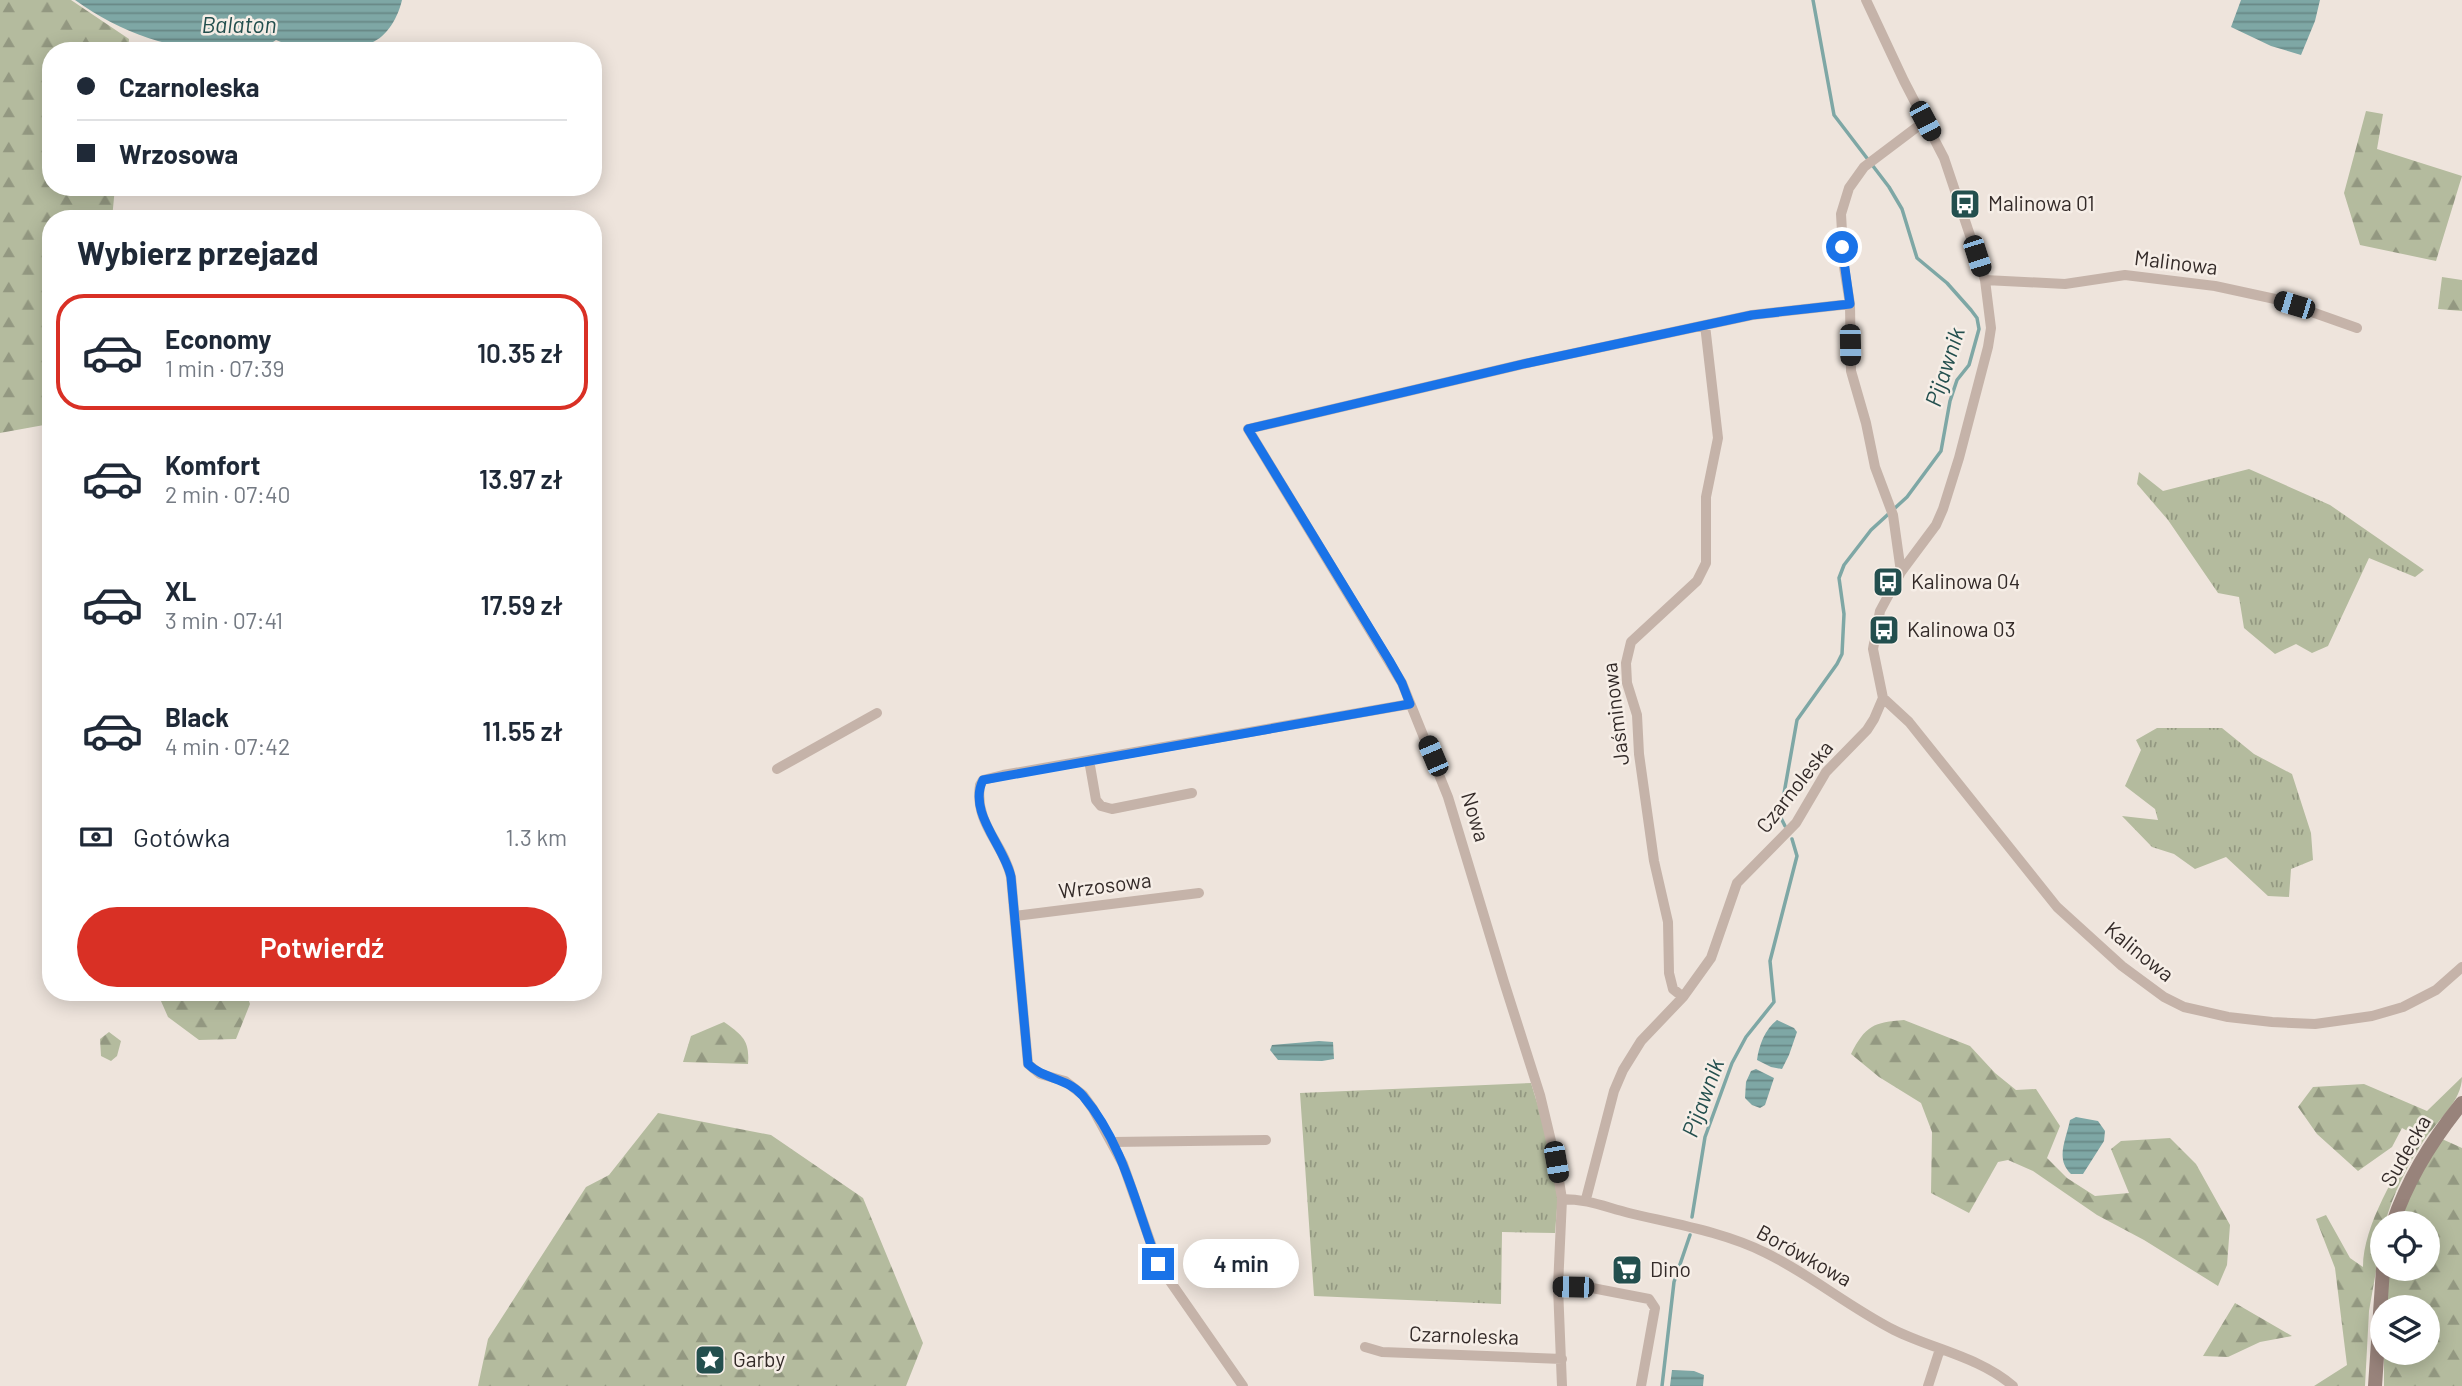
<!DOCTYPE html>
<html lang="pl">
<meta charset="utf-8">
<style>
:root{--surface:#fff;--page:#f2f2f3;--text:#1f2937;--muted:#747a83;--line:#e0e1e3;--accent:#d93025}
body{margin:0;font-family:Barlow,sans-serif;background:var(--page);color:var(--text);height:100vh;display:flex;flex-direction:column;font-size:26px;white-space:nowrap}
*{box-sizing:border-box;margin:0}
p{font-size:23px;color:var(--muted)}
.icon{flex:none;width:38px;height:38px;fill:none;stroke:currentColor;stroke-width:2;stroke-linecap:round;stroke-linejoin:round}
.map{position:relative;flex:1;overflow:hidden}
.panel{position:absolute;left:42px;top:210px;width:560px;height:791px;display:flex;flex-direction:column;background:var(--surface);border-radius:28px;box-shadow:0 4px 18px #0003}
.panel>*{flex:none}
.hud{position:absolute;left:42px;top:42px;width:560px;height:154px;border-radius:28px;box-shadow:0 4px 18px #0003;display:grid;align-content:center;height:154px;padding:0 35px;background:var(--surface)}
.controls{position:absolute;left:2370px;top:1211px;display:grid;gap:14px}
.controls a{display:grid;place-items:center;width:70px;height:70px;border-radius:50%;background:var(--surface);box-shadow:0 4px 18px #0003;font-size:35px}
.end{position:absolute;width:32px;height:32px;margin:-16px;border:9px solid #1a73e8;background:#fff;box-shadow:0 0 0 4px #fff}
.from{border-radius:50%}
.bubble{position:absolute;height:49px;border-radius:24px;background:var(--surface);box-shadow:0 4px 18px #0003;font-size:23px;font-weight:600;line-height:49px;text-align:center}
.car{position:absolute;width:21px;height:42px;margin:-21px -10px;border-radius:9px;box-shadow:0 0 5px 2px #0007;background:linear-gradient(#222 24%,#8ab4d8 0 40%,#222 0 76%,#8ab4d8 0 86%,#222 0)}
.hud b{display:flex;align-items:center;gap:24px;height:66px;font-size:26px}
.hud b+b{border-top:2px solid var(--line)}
.hud i{width:18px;height:18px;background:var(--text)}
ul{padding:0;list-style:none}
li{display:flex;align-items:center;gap:21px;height:116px;margin:0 14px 10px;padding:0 21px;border:4px solid transparent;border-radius:28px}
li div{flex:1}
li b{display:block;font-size:26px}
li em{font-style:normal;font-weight:600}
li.current{border-color:var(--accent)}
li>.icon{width:63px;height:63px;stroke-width:1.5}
h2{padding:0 35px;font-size:32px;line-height:84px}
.pay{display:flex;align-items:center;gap:18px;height:77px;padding:0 35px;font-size:26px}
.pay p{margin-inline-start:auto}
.action{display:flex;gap:14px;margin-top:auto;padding:14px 35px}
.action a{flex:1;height:80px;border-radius:42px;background:var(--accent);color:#fff;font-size:28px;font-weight:600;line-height:80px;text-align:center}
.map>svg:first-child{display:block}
.grass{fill:url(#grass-tufts)}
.forest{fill:url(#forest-firs)}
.water{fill:url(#water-rules)}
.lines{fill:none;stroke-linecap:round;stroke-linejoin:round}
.stream{stroke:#7ea7a5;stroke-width:3.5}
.street{stroke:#c5b3a9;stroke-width:10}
.secondary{stroke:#98837b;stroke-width:14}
.route{stroke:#1a73e8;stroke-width:9}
.labels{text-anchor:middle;stroke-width:5;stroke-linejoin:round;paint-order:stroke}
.poi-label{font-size:21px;fill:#332a28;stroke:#f6eee7;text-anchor:start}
.street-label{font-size:21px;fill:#332a28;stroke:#f6eee7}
.water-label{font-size:23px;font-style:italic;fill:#234f4e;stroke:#f6eee7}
</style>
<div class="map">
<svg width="2462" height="1386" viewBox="0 0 2462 1386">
<defs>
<pattern id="grass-tufts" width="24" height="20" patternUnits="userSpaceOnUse" patternTransform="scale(1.75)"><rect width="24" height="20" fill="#b4bb9e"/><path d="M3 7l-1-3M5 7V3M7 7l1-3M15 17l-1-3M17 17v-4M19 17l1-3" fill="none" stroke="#939881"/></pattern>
<pattern id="forest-firs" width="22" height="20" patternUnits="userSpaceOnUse" patternTransform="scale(1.75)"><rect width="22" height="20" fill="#b4bb9e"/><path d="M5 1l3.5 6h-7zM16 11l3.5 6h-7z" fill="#939881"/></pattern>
<pattern id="water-rules" width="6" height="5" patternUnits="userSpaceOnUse" patternTransform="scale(1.75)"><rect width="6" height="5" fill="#7ea7a5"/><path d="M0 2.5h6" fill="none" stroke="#688886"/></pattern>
</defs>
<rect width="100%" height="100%" fill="#eee4dc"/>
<path class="grass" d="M 2249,469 L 2330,505 L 2424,570 L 2415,577 L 2369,558 L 2328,646 L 2312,653 L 2296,644 L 2275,654 L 2244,628 L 2239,597 L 2218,593 L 2168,520 L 2137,484 L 2139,472 L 2163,491 Z
M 2157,728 L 2222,728 L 2254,754 L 2292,774 L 2311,833 L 2313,860 L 2291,869 L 2289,897 L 2268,896 L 2226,857 L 2195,869 L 2174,854 L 2152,847 L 2122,816 L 2158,820 L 2155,809 L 2125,786 L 2141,750 L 2136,740 Z
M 1531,1083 L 1543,1122 L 1558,1196 L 1555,1233 L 1502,1232 L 1501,1304 L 1314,1296 L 1300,1093 Z"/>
<path class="forest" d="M 0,0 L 71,0 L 129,39 L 128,51 L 51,51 L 51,187 L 115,187 L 112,219 L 51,219 L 51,414 L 44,425 L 0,433 Z
M 2366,111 L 2383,114 L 2377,149 L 2462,176 L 2436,261 L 2360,245 L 2344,193 Z
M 2442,277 L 2462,280 L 2462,311 L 2438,309 Z
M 157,992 L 246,992 L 250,1004 L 236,1039 L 199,1040 L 168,1017 Z
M 1904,1020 L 1970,1046 L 1995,1073 L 2016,1090 L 2036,1089 L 2060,1126 L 2047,1158 L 2067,1178 L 2095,1196 L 2129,1193 L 2111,1149 L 2121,1141 L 2170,1138 L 2196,1164 L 2230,1225 L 2227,1265 L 2218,1286 L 2144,1240 L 2097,1215 L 2033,1171 L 2008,1160 L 1998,1162 L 1969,1213 L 1931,1193 L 1932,1132 L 1921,1103 L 1879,1077 L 1851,1054 C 1865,1026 1874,1022 1904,1020 Z
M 724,1022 C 742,1035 750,1040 748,1064 L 683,1062 L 691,1036 Z
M 109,1032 L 121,1041 L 117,1056 L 111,1061 L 101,1056 L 100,1039 Z
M 2462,1077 C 2462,1101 2437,1121 2424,1140 C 2407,1166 2393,1194 2385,1223 L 2382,1223 L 2382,1237 L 2369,1311 L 2365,1386 L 2314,1386 L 2347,1365 L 2335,1268 L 2316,1219 L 2326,1215 L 2350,1258 L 2363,1267 C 2363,1225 2397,1172 2417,1136 L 2402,1128 L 2392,1147 L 2358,1171 L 2317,1134 L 2298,1107 L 2313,1087 L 2364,1084 L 2427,1111 Z
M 658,1113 L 771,1135 L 863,1198 L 923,1343 L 906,1386 L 478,1386 L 488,1339 L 586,1187 L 609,1175 Z
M 2442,1139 L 2462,1148 L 2462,1386 L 2384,1386 L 2384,1353 L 2427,1353 L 2427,1307 L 2385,1307 L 2387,1269 L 2427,1269 L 2427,1223 L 2396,1223 L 2417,1166 Z
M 2235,1303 L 2292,1336 L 2260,1342 L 2228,1357 L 2203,1356 Z"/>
<path class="water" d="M 75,0 L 402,0 C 398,17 388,36 371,43 C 360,48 300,53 289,49 C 283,47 284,47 281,42 L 276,40 C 262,51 246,51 229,51 C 173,51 121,33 75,0 Z
M 2241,0 L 2320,0 L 2315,21 L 2301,55 L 2271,46 L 2231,27 Z
M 1777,1020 L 1794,1028 L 1797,1032 L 1789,1055 L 1782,1069 L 1771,1067 L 1757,1060 C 1759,1045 1765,1029 1777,1020 Z
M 1319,1041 L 1333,1042 L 1334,1059 L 1322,1061 L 1278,1060 L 1270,1050 L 1272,1045 Z
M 1756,1069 L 1774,1078 L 1765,1105 L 1760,1108 L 1752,1105 L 1745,1098 L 1746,1082 L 1751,1071 Z
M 2076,1117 L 2098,1121 L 2105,1131 L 2104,1141 L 2083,1174 L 2071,1174 C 2055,1159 2066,1140 2070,1120 Z
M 1672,1370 L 1694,1371 L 1704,1375 L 1703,1386 L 1670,1386 Z"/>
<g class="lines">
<path class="stream" d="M 1785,826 L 1780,816 L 1797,720 L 1837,664 L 1842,654 L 1844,614 L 1839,578 L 1844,565 L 1871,530 L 1907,497 L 1941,451 L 1950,401 L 1957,380 L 1969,365 L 1979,329 L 1977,318 L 1971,310 L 1947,283 L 1917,258 L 1902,209 L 1889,187 L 1834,115 L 1813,0
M 1692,1217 L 1705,1137 L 1732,1063 L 1746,1037 L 1774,1002 L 1770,961 L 1797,856 L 1792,839
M 1662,1386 L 1674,1282 L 1690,1235"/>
<path class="street" d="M 1985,280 L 2065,284 L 2125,275 L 2215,286 L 2275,299 L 2357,328
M 1901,572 L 1893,515 L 1875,467 L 1866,423 L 1851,371 L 1850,304 L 1844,267 L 1841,214 L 1849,188 L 1864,167 L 1925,121
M 1883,698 L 1909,722 L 2057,907 L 2122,966 L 2164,997 L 2184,1007 L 2228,1017 L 2272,1022 L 2315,1024 L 2372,1016 L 2403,1007 L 2436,990 L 2462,967
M 1089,760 L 1096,800 L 1101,806 L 1112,809 L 1192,793
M 777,769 L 877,713
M 1015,916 L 1199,893
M 1683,997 L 1673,989 L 1669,973 L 1668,922 L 1654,861 L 1639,754 L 1637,715 L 1627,683 L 1626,663 L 1631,642 L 1697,581 L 1706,563 L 1706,497 L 1718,438 L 1705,325
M 1112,1142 L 1266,1140
M 1562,1199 C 1588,1199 1605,1207 1629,1213 C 1675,1224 1724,1232 1766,1253 C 1811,1275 1849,1307 1894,1330 C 1932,1349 1980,1357 2013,1386
M 1586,1199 L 1614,1091 L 1623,1070 L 1641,1041 L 1683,997 L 1711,958 L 1737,883 L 1796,823 L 1826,772 L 1867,730 L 1874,719 L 1883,698 L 1873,649 L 1880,611 L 1901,572 L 1936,525 L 1943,509 L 1959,458 L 1988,347 L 1991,328 L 1985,280 L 1944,158 L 1904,81 L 1866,0
M 1558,1287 L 1587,1287 L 1649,1299 L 1655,1308 L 1641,1386
M 1365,1347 L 1382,1352 L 1562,1359
M 1243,1386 L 1158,1264 L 1123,1164 L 1093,1109 L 1083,1095 L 1065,1081 L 1040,1074 L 1028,1064 L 1011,877 C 1004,844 974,824 980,785 L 983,780 L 1003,775 L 1410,704
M 1562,1386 L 1558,1287 L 1562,1199 L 1556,1162 L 1540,1095 L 1504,982 L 1448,797 L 1402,683 L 1248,429 L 1528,363 L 1752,315 L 1850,304
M 1928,1386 L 1940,1349"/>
<path class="secondary" d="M 2393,1223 C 2408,1178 2432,1140 2462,1103
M 2375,1386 L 2383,1269"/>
</g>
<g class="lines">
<path class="route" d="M 1158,1264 C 1136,1207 1124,1144 1083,1096 C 1067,1077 1044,1080 1028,1064 L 1011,877 C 1005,847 967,812 983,780 L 1410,704 L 1402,683 L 1389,660 L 1248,429 L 1528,363 L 1752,315 L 1850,304 L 1842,247"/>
</g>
<defs>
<g id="bus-square" transform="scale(1.575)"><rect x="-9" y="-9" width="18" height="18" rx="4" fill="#234f4e" stroke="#f6eee7"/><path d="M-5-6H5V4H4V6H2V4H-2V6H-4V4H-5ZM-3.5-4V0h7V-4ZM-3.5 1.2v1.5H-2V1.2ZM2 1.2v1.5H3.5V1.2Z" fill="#fff"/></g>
<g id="supermarket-square" transform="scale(1.575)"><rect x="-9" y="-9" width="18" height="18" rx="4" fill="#234f4e" stroke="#f6eee7"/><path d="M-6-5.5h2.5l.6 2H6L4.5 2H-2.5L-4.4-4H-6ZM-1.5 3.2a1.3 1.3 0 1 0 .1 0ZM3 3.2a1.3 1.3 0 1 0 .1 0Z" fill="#fff"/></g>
<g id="sight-square" transform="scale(1.575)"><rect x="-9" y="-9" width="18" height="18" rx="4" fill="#234f4e" stroke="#f6eee7"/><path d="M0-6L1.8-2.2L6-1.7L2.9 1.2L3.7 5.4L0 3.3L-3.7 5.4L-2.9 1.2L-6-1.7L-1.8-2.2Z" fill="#fff"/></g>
</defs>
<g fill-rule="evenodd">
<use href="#bus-square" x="1965" y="204"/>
<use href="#bus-square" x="1888" y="582"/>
<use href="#bus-square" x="1884" y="630"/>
<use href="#supermarket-square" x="1627" y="1270"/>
<use href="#sight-square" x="710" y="1360"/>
</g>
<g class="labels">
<g class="poi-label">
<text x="1988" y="211">Malinowa 01</text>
<text x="1911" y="589">Kalinowa 04</text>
<text x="1907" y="637">Kalinowa 03</text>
<text x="1650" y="1277">Dino</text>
<text x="733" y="1367">Garby</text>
</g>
<g class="street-label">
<text transform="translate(2176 263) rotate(7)" y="7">Malinowa</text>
<text transform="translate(1616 714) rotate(-97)" y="7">Jaśminowa</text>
<text transform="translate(1795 787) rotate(-52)" y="7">Czarnoleska</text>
<text transform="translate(1475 817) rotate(73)" y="7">Nowa</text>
<text transform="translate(1105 886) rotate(-7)" y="7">Wrzosowa</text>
<text transform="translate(2139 952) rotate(39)" y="7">Kalinowa</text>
<text transform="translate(2406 1151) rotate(-60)" y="7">Sudecka</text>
<text transform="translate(1804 1256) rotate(29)" y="7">Borówkowa</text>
<text transform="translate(1464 1336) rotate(2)" y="7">Czarnoleska</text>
</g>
<g class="water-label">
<text x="239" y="33">Balaton</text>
<text transform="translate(1945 367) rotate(-72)" y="8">Pijawnik</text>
<text transform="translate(1703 1098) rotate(-70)" y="8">Pijawnik</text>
</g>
</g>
</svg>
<div class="controls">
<a><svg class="icon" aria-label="locate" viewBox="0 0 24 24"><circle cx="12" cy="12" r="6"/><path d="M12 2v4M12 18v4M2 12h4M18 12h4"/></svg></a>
<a><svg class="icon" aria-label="layers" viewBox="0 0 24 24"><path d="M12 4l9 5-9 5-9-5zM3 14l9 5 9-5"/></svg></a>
</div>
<i class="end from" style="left:1842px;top:247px"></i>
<i class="end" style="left:1158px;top:1264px"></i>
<div class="bubble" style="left:1183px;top:1239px;width:116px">4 min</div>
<i class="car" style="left:1925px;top:121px;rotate:152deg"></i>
<i class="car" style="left:1977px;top:256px;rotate:162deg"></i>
<i class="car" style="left:2294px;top:305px;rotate:287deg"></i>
<i class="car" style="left:1850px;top:345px;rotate:179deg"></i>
<i class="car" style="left:1433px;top:756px;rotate:337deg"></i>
<i class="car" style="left:1556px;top:1162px;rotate:170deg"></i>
<i class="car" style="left:1573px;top:1287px;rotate:271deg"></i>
<div class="hud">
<b><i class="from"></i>Czarnoleska</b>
<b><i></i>Wrzosowa</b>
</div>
<section class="panel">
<h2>Wybierz przejazd</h2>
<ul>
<li class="current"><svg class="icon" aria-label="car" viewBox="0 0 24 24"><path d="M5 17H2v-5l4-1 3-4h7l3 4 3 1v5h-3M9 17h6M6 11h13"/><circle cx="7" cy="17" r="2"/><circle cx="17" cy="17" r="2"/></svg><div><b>Economy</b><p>1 min · 07:39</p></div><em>10.35 zł</em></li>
<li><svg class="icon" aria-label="car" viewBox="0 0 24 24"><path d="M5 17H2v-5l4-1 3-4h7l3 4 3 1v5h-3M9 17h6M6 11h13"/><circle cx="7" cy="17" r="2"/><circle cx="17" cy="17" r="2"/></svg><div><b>Komfort</b><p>2 min · 07:40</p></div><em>13.97 zł</em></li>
<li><svg class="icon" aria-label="car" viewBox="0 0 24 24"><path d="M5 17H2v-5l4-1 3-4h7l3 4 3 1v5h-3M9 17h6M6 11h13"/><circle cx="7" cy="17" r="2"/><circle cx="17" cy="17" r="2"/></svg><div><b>XL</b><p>3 min · 07:41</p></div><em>17.59 zł</em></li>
<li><svg class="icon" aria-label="car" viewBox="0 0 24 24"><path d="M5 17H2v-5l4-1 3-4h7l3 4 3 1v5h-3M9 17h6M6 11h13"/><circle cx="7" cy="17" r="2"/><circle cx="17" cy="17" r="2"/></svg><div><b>Black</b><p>4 min · 07:42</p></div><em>11.55 zł</em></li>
</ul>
<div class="pay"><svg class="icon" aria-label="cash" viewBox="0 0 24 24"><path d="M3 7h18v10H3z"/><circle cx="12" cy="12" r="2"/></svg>Gotówka<p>1.3 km</p></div>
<div class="action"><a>Potwierdź</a></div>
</section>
</div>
